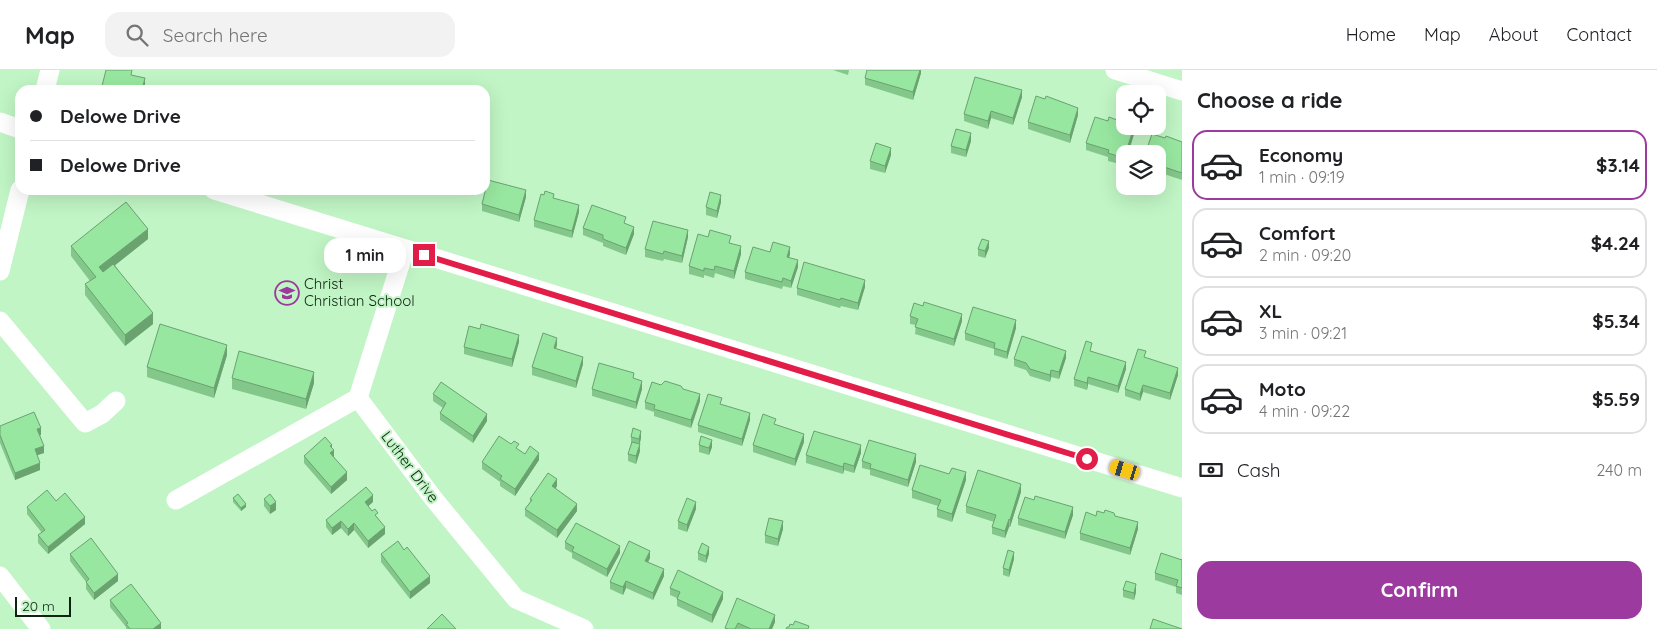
<!DOCTYPE html>
<meta charset="utf-8">
<style>
:root{--surface:#fff;--page:#f2f2f2;--text:#202124;--muted:#757577;--line:#e0e0e0;--accent:#9d3aa0}
body{margin:0;font-family:Quicksand,sans-serif;background:var(--page);color:var(--text);height:100vh;display:flex;flex-direction:column;font-size:19px;white-space:nowrap}
*{box-sizing:border-box;margin:0}
p{font-size:16px;color:var(--muted)}
.icon{flex:none;width:28px;height:28px;fill:none;stroke:currentColor;stroke-width:2;stroke-linecap:round;stroke-linejoin:round}
.map{position:relative;flex:1;overflow:hidden}
.panel{display:flex;flex-direction:column;background:var(--surface);width:475px}
.panel>*{flex:none}
.top-card{position:absolute;left:15px;top:15px;width:475px;height:110px;border-radius:15px;box-shadow:0 5px 20px #0002;display:grid;align-content:center;height:110px;padding:0 15px;background:var(--surface)}
.fabs{position:absolute;left:1116px;top:15px;display:grid;gap:10px}
.fabs a{display:grid;place-items:center;width:50px;height:50px;border-radius:10px;background:var(--surface);box-shadow:0 5px 20px #0002;font-size:25px}
.scale{position:absolute;left:15px;bottom:12px;width:56px;box-sizing:border-box;padding-left:5px;border:2px solid #0f2311;border-top:0;font-size:14px;line-height:18px;white-space:nowrap;color:#0f2311;-webkit-text-stroke:4px #c1f5c5;paint-order:stroke}
.end{position:absolute;width:22px;height:22px;margin:-11px;border:6px solid #e11d48;background:#fff;box-shadow:0 0 0 2px #fff}
.from{border-radius:50%}
.bubble{position:absolute;height:35px;border-radius:15px;background:var(--surface);box-shadow:0 5px 20px #0002;font-size:16px;font-weight:800;line-height:35px;text-align:center}
.car{position:absolute;width:15px;height:30px;margin:-15px -8px;border-radius:6px;box-shadow:0 0 4px 1px #0007;background:linear-gradient(#f5c518 24%,#345 0 40%,#f5c518 0 76%,#345 0 86%,#f5c518 0)}
.top-card b{display:flex;align-items:center;gap:18px;height:48px;font-size:19px}
.top-card b+b{border-top:1px solid var(--line)}
.top-card i{width:12px;height:12px;background:var(--text)}
ul{padding:0;list-style:none}
li{display:flex;align-items:center;gap:15px;height:70px;margin:0 10px 8px;padding:0 5px;border:2px solid var(--line);border-radius:15px}
li div{flex:1}
li b{display:block;font-size:19px}
li em{font-style:normal;font-weight:800}
li.selected{border-color:var(--accent)}
li>.icon{width:45px;height:45px;stroke-width:1.5}
h2{padding:0 15px;font-size:22px;line-height:60px}
.pay{display:flex;align-items:center;gap:12px;height:55px;padding:0 15px;font-size:19px}
.pay p{margin-inline-start:auto}
.button{display:flex;gap:10px;margin-top:auto;padding:10px 15px}
.button a{flex:1;height:58px;border-radius:15px;background:var(--accent);color:#fff;font-size:20px;font-weight:800;line-height:58px;text-align:center}
header{display:flex;align-items:center;gap:30px;box-sizing:border-box;height:70px;padding:0 25px;background:var(--surface);border-bottom:1px solid var(--line)}
header strong{font-size:24px}
nav{display:flex;gap:28px;margin-inline-start:auto;font-size:18px}
.search{width:350px;height:45px;background:var(--page);display:flex;align-items:center;gap:12px;box-sizing:border-box;padding:0 18px;border-radius:15px;color:var(--muted);font-size:19px}
main{display:flex;flex:1;min-height:0}
.map>svg:first-child{display:block}
.lines{fill:none;stroke-linecap:round;stroke-linejoin:round}
.minor{stroke:#fff;stroke-width:19}
.wall{fill:#83c78a}
.shaded-wall{fill:#6aa270}
.building{fill:#98e7a0;stroke:#6aa270}
.route{stroke:#e11d48;stroke-width:6}
.labels{text-anchor:middle;stroke-width:4;stroke-linejoin:round;paint-order:stroke}
.poi-label{font-size:15px;fill:#0f2311;stroke:#c1f5c5;text-anchor:start}
.street-label{font-size:15px;fill:#0f2311;stroke:#c1f5c5}
</style>
<header>
<strong>Map</strong>
<div class="search"><svg class="icon" aria-label="search" viewBox="0 0 24 24"><circle cx="10" cy="10" r="6"/><path d="M15 15l6 6"/></svg>Search here</div>
<nav><a>Home</a><a>Map</a><a>About</a><a>Contact</a></nav>
</header>
<main>
<div class="map">
<svg width="1182" height="559" viewBox="0 0 1182 559">
<rect width="100%" height="100%" fill="#c1f5c5"/>
<g class="lines">
<path class="minor" d="M 1115,0 L 1182,21
M 45,20 L 50,0
M 0,52 L 20,59
M 214,120 L 1182,418
M 405,179 L 358,328 L 433,428 L 516,529 L 584,559
M 0,201 L 20,120
M 0,251 L 85,353 L 102,344 L 116,331
M 176,430 L 358,328
M 0,506 L 41,559"/>
</g>
<path class="wall" d="M 833,0 L 849,0 L 848,5 Z
M 921,0 L 921,3 L 913,30 L 865,15 L 865,8 Z
M 1022,27 L 1013,55 L 991,48 L 988,59 L 964,51 L 964,44 Z
M 1078,45 L 1070,73 L 1028,59 L 1028,52 Z
M 1134,64 L 1128,84 L 1125,84 L 1124,95 L 1108,91 L 1108,87 L 1086,80 L 1086,73 Z
M 1165,68 L 1182,72 L 1182,110 L 1158,102 L 1158,84 Z
M 971,71 L 966,87 L 951,83 L 951,76 Z
M 891,85 L 885,103 L 870,99 L 870,91 Z
M 459,120 L 471,120 L 470,124 Z
M 526,127 L 519,152 L 482,141 L 482,134 Z
M 554,128 L 579,142 L 572,168 L 534,157 L 534,150 Z
M 721,132 L 717,148 L 706,145 L 706,137 Z
M 626,154 L 634,164 L 626,185 L 603,176 L 603,173 L 583,165 L 583,158 Z
M 688,167 L 682,193 L 664,189 L 663,191 L 645,187 L 645,179 Z
M 148,169 L 115,195 L 153,254 L 125,276 L 85,225 L 85,214 L 90,211 L 71,186 L 71,176 Z
M 731,173 L 741,184 L 734,209 L 715,203 L 714,208 L 704,205 L 704,208 L 689,204 L 689,196 Z
M 989,178 L 985,188 L 978,186 L 978,179 Z
M 770,182 L 790,184 L 789,187 L 798,197 L 791,218 L 783,216 L 782,219 L 745,209 L 745,202 Z
M 865,217 L 858,240 L 841,236 L 840,238 L 797,225 L 797,218 Z
M 910,246 L 962,251 L 954,276 L 915,264 L 916,255 L 910,254 Z
M 1016,258 L 1007,289 L 994,285 L 994,279 L 965,270 L 965,263 Z
M 480,259 L 519,272 L 512,297 L 464,284 L 464,277 Z
M 557,275 L 556,278 L 583,294 L 576,318 L 532,305 L 532,297 Z
M 1092,281 L 1126,299 L 1118,323 L 1088,314 L 1087,320 L 1074,316 L 1074,309 Z
M 227,285 L 214,328 L 147,307 L 147,297 Z
M 1066,288 L 1059,309 L 1051,307 L 1050,312 L 1030,306 L 1026,300 L 1014,296 L 1014,289 Z
M 1146,288 L 1178,305 L 1170,330 L 1143,322 L 1140,331 L 1125,326 L 1125,319 Z
M 232,308 L 314,313 L 306,339 L 232,319 Z
M 661,315 L 700,331 L 691,358 L 654,346 L 654,342 L 645,339 L 645,332 Z
M 592,319 L 642,319 L 636,339 L 592,326 Z
M 433,324 L 487,351 L 473,373 L 440,350 L 440,343 L 443,338 L 433,331 Z
M 722,335 L 750,350 L 742,376 L 698,362 L 698,355 Z
M 0,356 L 41,365 L 40,365 L 44,383 L 37,385 L 40,400 L 15,410 L 0,373 Z
M 631,367 L 641,368 L 640,374 L 640,381 L 636,394 L 628,391 L 628,384 L 631,374 Z
M 804,372 L 795,396 L 753,382 L 753,375 Z
M 699,375 L 712,377 L 709,385 L 699,382 Z
M 332,379 L 334,387 L 347,410 L 331,424 L 304,393 L 304,386 Z
M 519,380 L 525,384 L 539,390 L 515,426 L 500,416 L 500,412 L 482,399 L 482,392 Z
M 861,383 L 854,403 L 844,400 L 843,404 L 806,393 L 806,385 Z
M 862,391 L 916,392 L 908,417 L 870,405 L 870,400 L 862,398 Z
M 966,410 L 952,452 L 937,447 L 937,439 L 938,436 L 912,428 L 912,420 Z
M 557,416 L 555,419 L 577,441 L 557,468 L 525,446 L 525,439 L 530,432 L 530,429 Z
M 1021,422 L 1010,457 L 1009,457 L 1005,468 L 992,464 L 992,457 L 994,452 L 966,443 L 966,436 Z
M 233,428 L 246,437 L 241,441 L 233,432 Z
M 264,429 L 276,440 L 270,444 L 264,436 Z
M 56,431 L 85,454 L 48,484 L 38,473 L 38,465 L 42,463 L 27,444 L 27,437 Z
M 373,432 L 368,436 L 378,448 L 385,464 L 368,478 L 354,460 L 348,466 L 341,458 L 332,465 L 326,457 L 326,450 Z
M 696,439 L 687,462 L 678,459 L 678,451 Z
M 1073,445 L 1065,469 L 1018,455 L 1018,448 Z
M 1096,446 L 1115,446 L 1138,459 L 1130,485 L 1080,470 L 1080,463 Z
M 783,459 L 778,476 L 765,473 L 765,465 Z
M 565,472 L 620,483 L 607,507 L 572,488 L 572,483 L 565,479 Z
M 698,483 L 709,484 L 706,493 L 698,490 Z
M 70,484 L 118,511 L 94,530 L 86,519 L 86,512 L 70,491 Z
M 381,484 L 430,513 L 410,529 L 381,492 Z
M 650,488 L 648,492 L 664,506 L 653,530 L 626,518 L 623,525 L 610,519 L 610,512 Z
M 1014,489 L 1009,507 L 1003,505 L 1003,498 Z
M 1182,489 L 1182,525 L 1176,523 L 1176,517 L 1155,510 L 1155,503 L 1182,490 Z
M 670,518 L 723,529 L 712,553 L 677,536 L 677,528 L 670,525 Z
M 1123,520 L 1136,522 L 1134,530 L 1123,527 Z
M 737,528 L 775,552 L 772,559 L 725,559 Z
M 110,530 L 161,559 L 126,559 L 126,557 L 110,537 Z"/>
<path class="shaded-wall" d="M 920,0 L 921,0 L 921,3 L 913,30 L 913,22 Z
M 145,8 L 145,15 L 143,20 L 142,20 Z
M 1022,20 L 1022,27 L 1013,55 L 1013,48 Z
M 1078,38 L 1078,45 L 1070,73 L 1070,65 Z
M 991,41 L 991,48 L 988,59 L 988,51 Z
M 1134,57 L 1134,64 L 1128,84 L 1126,84 Z
M 971,63 L 971,71 L 966,87 L 966,80 Z
M 891,78 L 891,85 L 885,103 L 885,96 Z
M 526,120 L 526,127 L 519,152 L 519,145 Z
M 721,125 L 721,132 L 717,148 L 717,141 Z
M 579,135 L 579,142 L 572,168 L 572,161 Z
M 634,157 L 634,164 L 626,185 L 626,178 Z
M 148,159 L 148,169 L 99,208 L 99,197 Z
M 688,160 L 688,167 L 682,193 L 682,186 Z
M 989,171 L 989,178 L 985,188 L 985,181 Z
M 741,176 L 741,184 L 734,209 L 734,201 Z
M 790,177 L 790,184 L 787,194 L 787,187 Z
M 798,190 L 798,197 L 791,218 L 791,211 Z
M 865,210 L 865,217 L 858,240 L 858,233 Z
M 153,243 L 153,254 L 125,276 L 125,265 Z
M 962,244 L 962,251 L 954,276 L 954,269 Z
M 1016,250 L 1016,258 L 1007,289 L 1007,282 Z
M 519,265 L 519,272 L 512,297 L 512,289 Z
M 557,268 L 557,275 L 554,285 L 554,278 Z
M 227,275 L 227,285 L 214,328 L 214,318 Z
M 1066,281 L 1066,288 L 1059,309 L 1059,302 Z
M 583,287 L 583,294 L 576,318 L 576,311 Z
M 1126,292 L 1126,299 L 1118,323 L 1118,316 Z
M 1178,298 L 1178,305 L 1170,330 L 1170,323 Z
M 1051,300 L 1051,307 L 1050,312 L 1050,305 Z
M 314,302 L 314,313 L 306,339 L 306,329 Z
M 1088,307 L 1088,314 L 1087,320 L 1087,313 Z
M 642,311 L 642,319 L 636,339 L 636,332 Z
M 1143,315 L 1143,322 L 1140,331 L 1140,324 Z
M 700,324 L 700,331 L 691,358 L 691,350 Z
M 750,343 L 750,350 L 742,376 L 742,369 Z
M 487,344 L 487,351 L 473,373 L 473,366 Z
M 41,358 L 41,365 L 37,366 L 37,359 Z
M 641,361 L 641,368 L 639,375 L 640,381 L 636,394 L 636,386 L 639,376 L 639,369 Z
M 804,364 L 804,372 L 795,396 L 795,389 Z
M 712,370 L 712,377 L 709,385 L 709,378 Z
M 332,375 L 332,381 L 334,380 L 334,388 L 330,390 L 330,376 Z
M 861,375 L 861,383 L 854,403 L 854,396 Z
M 44,376 L 44,383 L 35,386 L 35,379 Z
M 539,383 L 539,390 L 515,426 L 515,419 Z
M 916,384 L 916,392 L 908,417 L 908,410 Z
M 40,393 L 40,400 L 15,410 L 15,403 Z
M 844,393 L 844,400 L 843,404 L 843,397 Z
M 347,402 L 347,410 L 331,424 L 331,417 Z
M 966,402 L 966,410 L 952,452 L 952,444 Z
M 557,409 L 557,416 L 552,424 L 552,416 Z
M 1021,414 L 1021,422 L 1010,457 L 1010,450 Z
M 373,425 L 373,432 L 365,439 L 365,432 Z
M 276,432 L 276,440 L 270,444 L 270,436 Z
M 696,432 L 696,439 L 687,462 L 687,455 Z
M 246,434 L 246,437 L 241,441 L 241,438 Z
M 577,434 L 577,441 L 557,468 L 557,460 Z
M 1073,437 L 1073,445 L 1065,469 L 1065,462 Z
M 85,447 L 85,454 L 48,484 L 48,477 Z
M 1009,449 L 1009,457 L 1005,468 L 1005,461 Z
M 341,451 L 341,458 L 332,465 L 332,458 Z
M 783,451 L 783,459 L 778,476 L 778,469 Z
M 1138,452 L 1138,459 L 1130,485 L 1130,478 Z
M 354,453 L 354,460 L 348,466 L 348,459 Z
M 385,457 L 385,464 L 368,478 L 368,471 Z
M 620,476 L 620,483 L 607,507 L 607,499 Z
M 709,477 L 709,484 L 706,493 L 706,486 Z
M 650,481 L 650,488 L 645,498 L 645,491 Z
M 1014,482 L 1014,489 L 1009,507 L 1009,500 Z
M 664,499 L 664,506 L 653,530 L 653,523 Z
M 118,504 L 118,511 L 94,530 L 94,523 Z
M 430,506 L 430,513 L 410,529 L 410,522 Z
M 626,511 L 626,518 L 623,525 L 623,517 Z
M 1136,514 L 1136,522 L 1134,530 L 1134,523 Z
M 723,522 L 723,529 L 712,553 L 712,545 Z
M 775,545 L 775,552 L 772,559 L 769,559 Z
M 161,553 L 161,559 L 153,559 Z"/>
<path class="building" d="M 106,0 L 132,0 L 131,5 L 145,8 L 142,20 L 101,20 Z
M 867,0 L 920,0 L 913,22 L 865,8 Z
M 975,7 L 1022,20 L 1013,48 L 991,41 L 988,51 L 964,44 Z
M 1036,26 L 1045,29 L 1046,26 L 1078,38 L 1070,65 L 1028,52 Z
M 1095,47 L 1108,51 L 1109,47 L 1125,53 L 1125,56 L 1134,57 L 1124,88 L 1108,83 L 1109,80 L 1086,73 Z
M 956,59 L 971,63 L 966,80 L 951,76 Z
M 1152,64 L 1165,68 L 1166,66 L 1182,72 L 1182,103 L 1158,95 L 1158,84 L 1145,84 Z
M 876,73 L 891,78 L 885,96 L 870,91 Z
M 488,110 L 526,120 L 519,145 L 482,134 Z
M 545,121 L 554,124 L 553,128 L 579,135 L 572,161 L 534,150 L 541,124 L 544,125 Z
M 710,122 L 721,125 L 717,141 L 706,137 Z
M 126,132 L 148,159 L 99,197 L 103,202 L 113,194 L 153,243 L 125,265 L 85,214 L 96,207 L 71,176 Z
M 592,135 L 626,147 L 624,153 L 634,157 L 626,178 L 603,169 L 603,165 L 583,158 Z
M 653,151 L 688,160 L 682,186 L 664,181 L 663,184 L 645,179 Z
M 710,160 L 731,166 L 729,173 L 741,176 L 734,201 L 715,196 L 714,200 L 704,198 L 704,201 L 689,196 L 698,164 L 708,167 Z
M 982,169 L 989,171 L 985,181 L 978,179 Z
M 773,172 L 790,177 L 787,187 L 798,190 L 791,211 L 783,208 L 782,212 L 745,202 L 753,177 L 770,182 Z
M 804,192 L 865,210 L 858,233 L 841,228 L 840,230 L 797,218 Z
M 924,232 L 962,244 L 954,269 L 915,257 L 918,249 L 910,246 L 914,233 L 923,236 Z
M 973,237 L 1016,250 L 1007,282 L 994,278 L 995,273 L 965,263 Z
M 160,254 L 227,275 L 214,318 L 147,297 Z
M 481,254 L 519,265 L 512,289 L 464,277 L 469,256 L 480,259 Z
M 543,263 L 557,268 L 554,278 L 583,287 L 576,311 L 532,297 Z
M 1022,266 L 1066,281 L 1059,302 L 1051,300 L 1050,305 L 1030,299 L 1026,293 L 1014,289 Z
M 1086,271 L 1092,273 L 1090,281 L 1126,292 L 1118,316 L 1088,307 L 1087,313 L 1074,309 Z
M 1138,279 L 1146,281 L 1144,287 L 1178,298 L 1170,323 L 1143,315 L 1140,324 L 1125,319 Z
M 239,281 L 314,302 L 306,329 L 232,308 Z
M 599,293 L 634,303 L 633,308 L 642,311 L 636,332 L 592,319 Z
M 665,311 L 681,316 L 683,319 L 700,324 L 691,350 L 654,339 L 655,335 L 645,332 L 652,312 L 661,315 Z
M 441,312 L 487,344 L 473,366 L 440,343 L 446,333 L 433,324 Z
M 708,324 L 722,328 L 720,334 L 750,343 L 742,369 L 698,355 Z
M 34,342 L 41,358 L 37,359 L 44,376 L 35,379 L 40,393 L 15,403 L 0,365 L 0,356 Z
M 763,344 L 776,349 L 774,354 L 804,364 L 795,389 L 753,375 Z
M 633,358 L 641,361 L 639,369 L 631,367 Z
M 814,361 L 861,375 L 854,396 L 844,393 L 843,397 L 806,385 Z
M 499,366 L 511,374 L 514,371 L 519,374 L 516,378 L 525,384 L 530,376 L 539,383 L 515,419 L 500,409 L 502,406 L 482,392 Z
M 701,366 L 712,370 L 709,378 L 699,375 Z
M 325,367 L 332,375 L 330,376 L 334,380 L 330,383 L 347,402 L 331,417 L 304,386 Z
M 869,370 L 916,384 L 908,410 L 870,398 L 871,394 L 862,391 Z
M 632,372 L 640,374 L 636,386 L 628,384 Z
M 920,395 L 949,404 L 952,398 L 966,402 L 952,444 L 937,439 L 941,430 L 912,420 Z
M 978,400 L 1021,414 L 1010,450 L 1009,449 L 1005,461 L 992,457 L 996,445 L 966,436 Z
M 548,403 L 557,409 L 552,416 L 577,434 L 557,460 L 525,439 L 532,430 L 530,429 Z
M 366,417 L 373,425 L 365,432 L 372,441 L 375,439 L 378,443 L 375,445 L 385,457 L 368,471 L 354,453 L 348,459 L 341,451 L 332,458 L 326,450 Z
M 47,420 L 56,431 L 65,423 L 85,447 L 48,477 L 38,465 L 45,460 L 27,437 Z
M 238,424 L 246,434 L 241,438 L 233,428 Z
M 270,424 L 276,432 L 270,436 L 264,429 Z
M 1035,426 L 1073,437 L 1065,462 L 1018,448 L 1025,427 L 1034,430 Z
M 687,428 L 696,432 L 687,455 L 678,451 Z
M 1105,440 L 1114,443 L 1115,446 L 1138,452 L 1130,478 L 1080,463 L 1086,442 L 1096,446 L 1097,441 L 1104,443 Z
M 769,448 L 783,451 L 778,469 L 765,465 Z
M 576,453 L 620,476 L 607,499 L 572,481 L 574,477 L 565,472 Z
M 91,468 L 118,504 L 94,523 L 86,512 L 89,509 L 70,484 Z
M 398,471 L 404,480 L 407,477 L 430,506 L 410,522 L 381,484 Z
M 629,471 L 650,481 L 645,491 L 664,499 L 653,523 L 626,511 L 623,517 L 610,512 Z
M 702,473 L 709,477 L 706,486 L 698,483 Z
M 1008,480 L 1014,482 L 1009,500 L 1003,498 Z
M 1161,483 L 1182,490 L 1182,489 L 1182,518 L 1176,516 L 1178,510 L 1155,503 Z
M 678,500 L 723,522 L 712,545 L 677,529 L 680,522 L 670,518 Z
M 1126,511 L 1136,514 L 1134,523 L 1123,520 Z
M 131,514 L 161,553 L 153,559 L 130,559 L 126,554 L 128,553 L 110,530 Z
M 737,528 L 775,545 L 769,559 L 751,559 L 738,553 L 735,559 L 728,559 L 725,558 Z
M 442,544 L 456,559 L 427,559 Z
M 1153,549 L 1182,559 L 1150,559 Z
M 795,551 L 809,556 L 808,559 L 786,559 L 787,557 L 789,557 L 790,554 L 793,555 Z"/>
<g class="lines">
<path class="route" d="M 424,185 L 1087,389"/>
</g>
<defs>
<g id="school-ring" transform="scale(1.25)"><circle r="9.5" fill="#c1f5c5" stroke="#9d3aa0" stroke-width="1.5"/><path d="M0-5L7-2L0 1L-7-2ZM-4 1L0 2.5L4 1V4Q0 6-4 4Z" fill="#9d3aa0"/></g>
</defs>
<g fill-rule="evenodd">
<use href="#school-ring" x="287" y="223"/>
</g>
<g class="labels">
<g class="poi-label">
<text x="304" y="219">Christ<tspan x="304" dy="17">Christian School</tspan></text>
</g>
<g class="street-label">
<text transform="translate(410 397) rotate(53)" y="5">Luther Drive</text>
</g>
</g>
</svg>
<div class="fabs">
<a><svg class="icon" aria-label="locate" viewBox="0 0 24 24"><circle cx="12" cy="12" r="6"/><path d="M12 2v4M12 18v4M2 12h4M18 12h4"/></svg></a>
<a><svg class="icon" aria-label="layers" viewBox="0 0 24 24"><path d="M12 4l9 5-9 5-9-5zM3 14l9 5 9-5"/></svg></a>
</div>
<div class="scale">20 m</div>
<i class="end from" style="left:1087px;top:389px"></i>
<i class="end" style="left:424px;top:185px"></i>
<div class="bubble" style="left:324px;top:168px;width:82px">1 min</div>
<i class="car" style="left:1125px;top:400px;rotate:287deg"></i>
<div class="top-card">
<b><i class="from"></i>Delowe Drive</b>
<b><i></i>Delowe Drive</b>
</div>
</div>
<section class="panel">
<h2>Choose a ride</h2>
<ul>
<li class="selected"><svg class="icon" aria-label="car" viewBox="0 0 24 24"><path d="M5 17H2v-5l4-1 3-4h7l3 4 3 1v5h-3M9 17h6M6 11h13"/><circle cx="7" cy="17" r="2"/><circle cx="17" cy="17" r="2"/></svg><div><b>Economy</b><p>1 min · 09:19</p></div><em>$3.14</em></li>
<li><svg class="icon" aria-label="car" viewBox="0 0 24 24"><path d="M5 17H2v-5l4-1 3-4h7l3 4 3 1v5h-3M9 17h6M6 11h13"/><circle cx="7" cy="17" r="2"/><circle cx="17" cy="17" r="2"/></svg><div><b>Comfort</b><p>2 min · 09:20</p></div><em>$4.24</em></li>
<li><svg class="icon" aria-label="car" viewBox="0 0 24 24"><path d="M5 17H2v-5l4-1 3-4h7l3 4 3 1v5h-3M9 17h6M6 11h13"/><circle cx="7" cy="17" r="2"/><circle cx="17" cy="17" r="2"/></svg><div><b>XL</b><p>3 min · 09:21</p></div><em>$5.34</em></li>
<li><svg class="icon" aria-label="car" viewBox="0 0 24 24"><path d="M5 17H2v-5l4-1 3-4h7l3 4 3 1v5h-3M9 17h6M6 11h13"/><circle cx="7" cy="17" r="2"/><circle cx="17" cy="17" r="2"/></svg><div><b>Moto</b><p>4 min · 09:22</p></div><em>$5.59</em></li>
</ul>
<div class="pay"><svg class="icon" aria-label="cash" viewBox="0 0 24 24"><path d="M3 7h18v10H3z"/><circle cx="12" cy="12" r="2"/></svg>Cash<p>240 m</p></div>
<div class="button"><a>Confirm</a></div>
</section>
</main>
